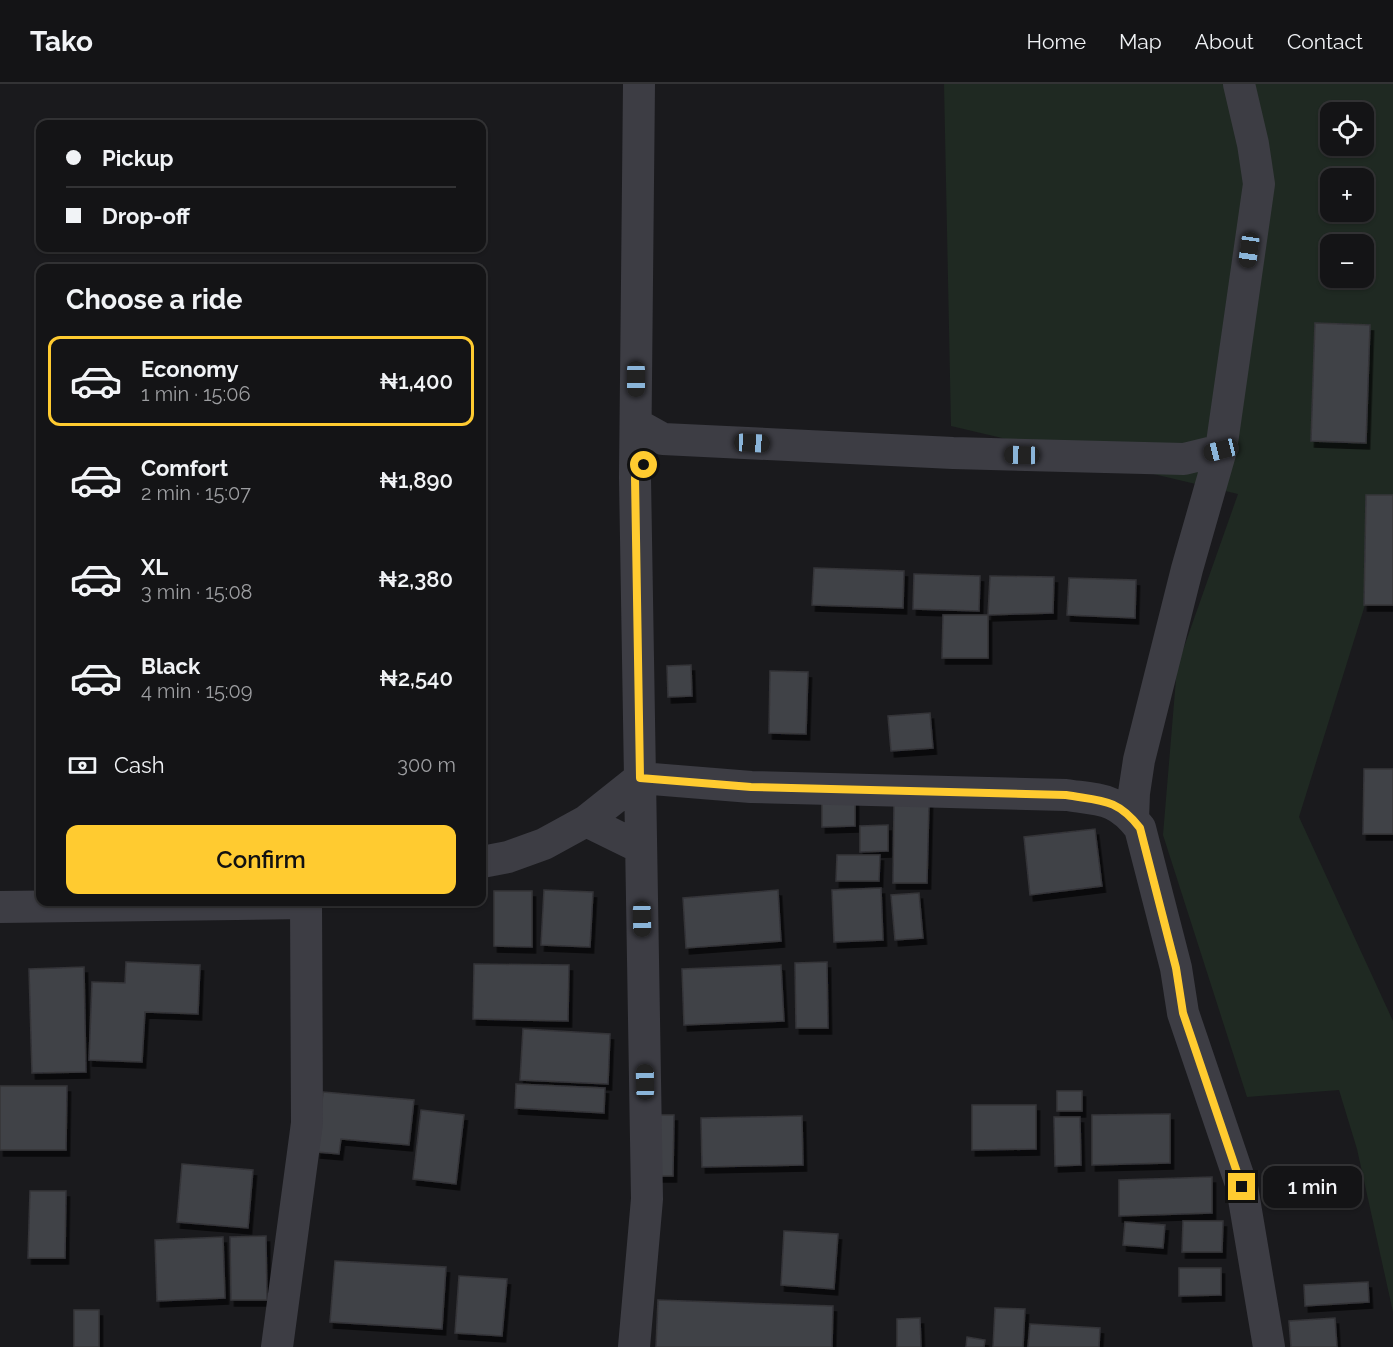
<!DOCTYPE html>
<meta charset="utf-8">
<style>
:root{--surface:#141416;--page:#1d1d1f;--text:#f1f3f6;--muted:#9d9ea1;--line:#333335;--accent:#ffcb30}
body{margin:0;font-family:Raleway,sans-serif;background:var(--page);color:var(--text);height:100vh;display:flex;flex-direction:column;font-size:22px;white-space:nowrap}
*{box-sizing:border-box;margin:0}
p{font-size:20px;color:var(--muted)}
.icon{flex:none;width:33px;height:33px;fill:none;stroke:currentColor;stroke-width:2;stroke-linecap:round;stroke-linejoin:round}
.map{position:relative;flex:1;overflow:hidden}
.drawer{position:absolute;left:36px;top:180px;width:450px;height:642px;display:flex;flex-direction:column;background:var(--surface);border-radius:12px;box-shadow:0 2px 4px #0004,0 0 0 2px var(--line)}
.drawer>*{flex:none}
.top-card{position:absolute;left:36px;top:36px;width:450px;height:132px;border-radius:12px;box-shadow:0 2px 4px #0004,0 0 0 2px var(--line);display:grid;align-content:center;height:132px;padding:0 30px;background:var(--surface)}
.fabs{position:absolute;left:1320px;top:18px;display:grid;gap:12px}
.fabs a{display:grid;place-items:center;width:54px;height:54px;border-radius:12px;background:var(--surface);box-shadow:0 2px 4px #0004,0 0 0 2px var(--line);font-size:30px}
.end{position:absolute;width:27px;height:27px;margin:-14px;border:8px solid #ffcb30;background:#111;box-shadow:0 0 0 3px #111}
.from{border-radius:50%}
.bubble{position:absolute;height:42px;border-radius:12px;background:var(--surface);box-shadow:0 2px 4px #0004,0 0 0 2px var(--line);font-size:20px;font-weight:600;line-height:42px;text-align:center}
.car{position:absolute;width:18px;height:36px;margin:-18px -9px;border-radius:8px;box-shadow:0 0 4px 2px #0007;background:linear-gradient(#222 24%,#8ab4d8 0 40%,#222 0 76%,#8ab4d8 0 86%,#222 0)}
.top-card b{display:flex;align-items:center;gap:21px;height:57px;font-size:22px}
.top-card b+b{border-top:2px solid var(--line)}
.top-card i{width:15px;height:15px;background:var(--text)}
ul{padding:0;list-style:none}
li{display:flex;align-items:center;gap:18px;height:90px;margin:0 12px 9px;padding:0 18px;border:3px solid transparent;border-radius:12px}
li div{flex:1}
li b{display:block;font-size:22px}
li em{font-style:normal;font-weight:600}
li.selected{border-color:var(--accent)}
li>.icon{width:54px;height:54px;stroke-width:1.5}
h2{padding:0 30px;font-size:27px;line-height:72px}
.pay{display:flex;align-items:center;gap:15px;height:66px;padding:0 30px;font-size:22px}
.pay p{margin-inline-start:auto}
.button{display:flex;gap:12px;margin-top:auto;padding:12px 30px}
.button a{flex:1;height:69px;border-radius:12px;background:var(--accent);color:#111;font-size:24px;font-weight:600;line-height:69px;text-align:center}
header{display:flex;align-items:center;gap:36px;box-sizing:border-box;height:84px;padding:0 30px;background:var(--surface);border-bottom:2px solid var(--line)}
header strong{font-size:28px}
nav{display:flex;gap:33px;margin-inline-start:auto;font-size:21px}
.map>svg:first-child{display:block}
.green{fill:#1f2922;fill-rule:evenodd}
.building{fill:#414247;stroke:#343439;stroke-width:1.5;filter:url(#shadow)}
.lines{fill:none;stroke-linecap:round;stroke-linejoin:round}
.street{stroke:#3d3d44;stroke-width:32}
.route{stroke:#ffcb30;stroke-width:8}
</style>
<header>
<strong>Tako</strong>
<nav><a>Home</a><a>Map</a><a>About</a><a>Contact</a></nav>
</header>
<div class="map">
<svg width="1393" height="1263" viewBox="0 0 1393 1263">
<defs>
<filter id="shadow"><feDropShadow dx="3.5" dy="6" stdDeviation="0" flood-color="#0009"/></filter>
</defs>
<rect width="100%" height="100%" fill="#1a1a1d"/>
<path class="green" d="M 944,0 L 1393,0 L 1393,431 L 1299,733 L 1393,937 L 1393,1228 L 1357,1065 L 1339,1006 L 1247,1013 L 1163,751 L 1177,583 L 1238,410 L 951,342 ZM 1330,28 L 1364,28 L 1364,62 L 1330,62 ZM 1330,94 L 1364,94 L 1364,128 L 1330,128 ZM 1330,160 L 1364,160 L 1364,194 L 1330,194 Z"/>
<path class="building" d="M 1315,239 L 1370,241 L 1366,359 L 1311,357 Z
M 1366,411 L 1393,411 L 1393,521 L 1364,521 Z
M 814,484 L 904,487 L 903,524 L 812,521 Z
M 914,490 L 980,492 L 979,527 L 913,525 Z
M 990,492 L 1054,493 L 1053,529 L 988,531 Z
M 1069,494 L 1136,496 L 1135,534 L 1067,531 Z
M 943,531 L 988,531 L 988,574 L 942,574 Z
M 691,581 L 692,612 L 668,613 L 667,582 Z
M 770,587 L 808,588 L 806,650 L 769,649 Z
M 930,629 L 933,664 L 891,667 L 888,632 Z
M 1364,685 L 1393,685 L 1393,750 L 1363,750 Z
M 855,715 L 855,742 L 822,743 L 822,716 Z
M 894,717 L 929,718 L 927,799 L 893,799 Z
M 888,741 L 888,767 L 860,768 L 860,742 Z
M 1095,745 L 1102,802 L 1030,811 L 1024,753 Z
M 837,771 L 880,771 L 879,797 L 836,797 Z
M 881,804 L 883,856 L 834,858 L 832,806 Z
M 544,806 L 593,808 L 590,863 L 541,861 Z
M 778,806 L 781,857 L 686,864 L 683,814 Z
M 494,807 L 532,807 L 532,863 L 494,862 Z
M 919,809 L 923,854 L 895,856 L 891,811 Z
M 126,878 L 200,881 L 198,930 L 145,928 L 142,978 L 89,976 L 92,898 L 125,899 Z
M 827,878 L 828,944 L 796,944 L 795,879 Z
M 474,880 L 569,881 L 568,937 L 473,935 Z
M 781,881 L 784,937 L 684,941 L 682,885 Z
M 84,883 L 86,988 L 32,989 L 29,885 Z
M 523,945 L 610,950 L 608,1000 L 520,996 Z
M 516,1000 L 605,1004 L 604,1029 L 515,1024 Z
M 0,1002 L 67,1002 L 66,1066 L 0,1066 Z
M 1057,1007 L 1082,1007 L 1082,1027 L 1057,1027 Z
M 323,1008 L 414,1016 L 409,1061 L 341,1055 L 339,1070 L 317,1068 Z
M 972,1021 L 1036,1021 L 1036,1065 L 972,1066 Z
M 421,1026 L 464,1031 L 456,1100 L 413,1095 Z
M 1170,1030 L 1170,1079 L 1092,1081 L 1092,1031 Z
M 655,1031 L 674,1031 L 673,1092 L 654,1092 Z
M 802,1032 L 803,1081 L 702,1083 L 701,1034 Z
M 1054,1033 L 1080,1033 L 1081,1081 L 1055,1082 Z
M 182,1080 L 253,1086 L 248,1144 L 177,1138 Z
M 1212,1093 L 1212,1129 L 1119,1132 L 1119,1096 Z
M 30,1107 L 66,1107 L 65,1174 L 28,1174 Z
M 1183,1137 L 1223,1137 L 1222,1168 L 1182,1168 Z
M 1125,1138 L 1165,1141 L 1163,1164 L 1123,1161 Z
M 784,1147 L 838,1150 L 834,1205 L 781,1201 Z
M 266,1152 L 267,1216 L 231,1216 L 230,1153 Z
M 223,1153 L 225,1214 L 157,1217 L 155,1156 Z
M 335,1177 L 446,1183 L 442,1245 L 330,1238 Z
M 1179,1184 L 1221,1184 L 1221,1211 L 1179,1212 Z
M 459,1192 L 507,1195 L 502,1252 L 455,1249 Z
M 1368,1198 L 1369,1218 L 1305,1222 L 1304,1201 Z
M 658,1216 L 833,1222 L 832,1263 L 656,1263 Z
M 995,1224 L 1025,1225 L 1023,1263 L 993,1263 Z
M 74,1226 L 99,1226 L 99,1263 L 74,1263 Z
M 920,1234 L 921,1263 L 897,1263 L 897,1235 Z
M 1335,1234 L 1337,1263 L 1291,1263 L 1289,1237 Z
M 1030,1240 L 1100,1244 L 1099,1263 L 1028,1263 Z
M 967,1253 L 985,1256 L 984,1263 L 966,1263 Z"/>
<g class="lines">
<path class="street" d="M 636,340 L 663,355 L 953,369 L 1184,375 L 1221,366
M 1133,735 L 1134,709 L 1139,676 L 1187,485 L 1221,366 L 1259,100 L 1253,60 L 1239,0
M 641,764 L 586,737 L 640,694 L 751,703 L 1066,711 C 1101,716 1117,714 1140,744 L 1176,884 L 1183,929 L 1242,1103 L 1269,1263
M 482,778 L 508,773 L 544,760 L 586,737
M 0,823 L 306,819
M 277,1263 L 307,1039 L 306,818
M 634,1263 L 647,1115 L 635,394 L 639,0"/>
</g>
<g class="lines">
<path class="route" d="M 644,381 L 635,394 L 640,694 L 751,703 L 1066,711 C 1101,717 1117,714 1140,744 L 1176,884 L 1183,929 L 1242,1103"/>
</g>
</svg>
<div class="fabs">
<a><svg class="icon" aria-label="locate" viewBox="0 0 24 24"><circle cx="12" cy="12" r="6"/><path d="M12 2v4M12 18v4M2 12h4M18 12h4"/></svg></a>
<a>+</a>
<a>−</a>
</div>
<i class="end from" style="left:644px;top:381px"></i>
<i class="end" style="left:1242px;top:1103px"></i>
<div class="bubble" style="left:1263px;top:1082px;width:99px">1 min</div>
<i class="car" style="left:1249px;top:166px;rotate:188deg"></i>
<i class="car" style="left:636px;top:295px;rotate:180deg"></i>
<i class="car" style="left:752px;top:359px;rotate:93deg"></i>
<i class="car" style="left:1221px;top:366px;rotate:256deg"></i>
<i class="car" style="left:1022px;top:371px;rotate:271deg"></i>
<i class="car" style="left:642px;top:835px;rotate:179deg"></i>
<i class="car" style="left:645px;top:998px;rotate:359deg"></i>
<div class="top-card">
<b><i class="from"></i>Pickup</b>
<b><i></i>Drop-off</b>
</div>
<section class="drawer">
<h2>Choose a ride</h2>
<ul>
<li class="selected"><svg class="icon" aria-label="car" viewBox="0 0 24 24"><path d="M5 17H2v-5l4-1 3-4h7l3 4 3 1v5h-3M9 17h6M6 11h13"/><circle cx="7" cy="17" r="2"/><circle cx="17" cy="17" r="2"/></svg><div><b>Economy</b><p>1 min · 15:06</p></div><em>₦1,400</em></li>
<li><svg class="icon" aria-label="car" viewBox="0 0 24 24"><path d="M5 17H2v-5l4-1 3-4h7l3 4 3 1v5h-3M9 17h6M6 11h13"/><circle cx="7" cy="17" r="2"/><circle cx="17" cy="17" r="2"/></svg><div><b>Comfort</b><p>2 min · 15:07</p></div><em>₦1,890</em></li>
<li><svg class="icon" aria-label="car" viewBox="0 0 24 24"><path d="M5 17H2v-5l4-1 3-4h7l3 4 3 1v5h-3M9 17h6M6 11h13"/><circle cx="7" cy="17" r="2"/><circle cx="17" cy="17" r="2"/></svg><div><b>XL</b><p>3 min · 15:08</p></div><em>₦2,380</em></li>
<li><svg class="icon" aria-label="car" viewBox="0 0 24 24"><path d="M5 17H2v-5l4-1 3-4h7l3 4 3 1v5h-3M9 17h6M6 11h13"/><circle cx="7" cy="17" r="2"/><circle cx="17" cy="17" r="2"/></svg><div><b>Black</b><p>4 min · 15:09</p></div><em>₦2,540</em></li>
</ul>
<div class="pay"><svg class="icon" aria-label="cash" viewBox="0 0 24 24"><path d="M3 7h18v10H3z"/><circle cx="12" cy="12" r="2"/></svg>Cash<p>300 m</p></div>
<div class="button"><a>Confirm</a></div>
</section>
</div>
